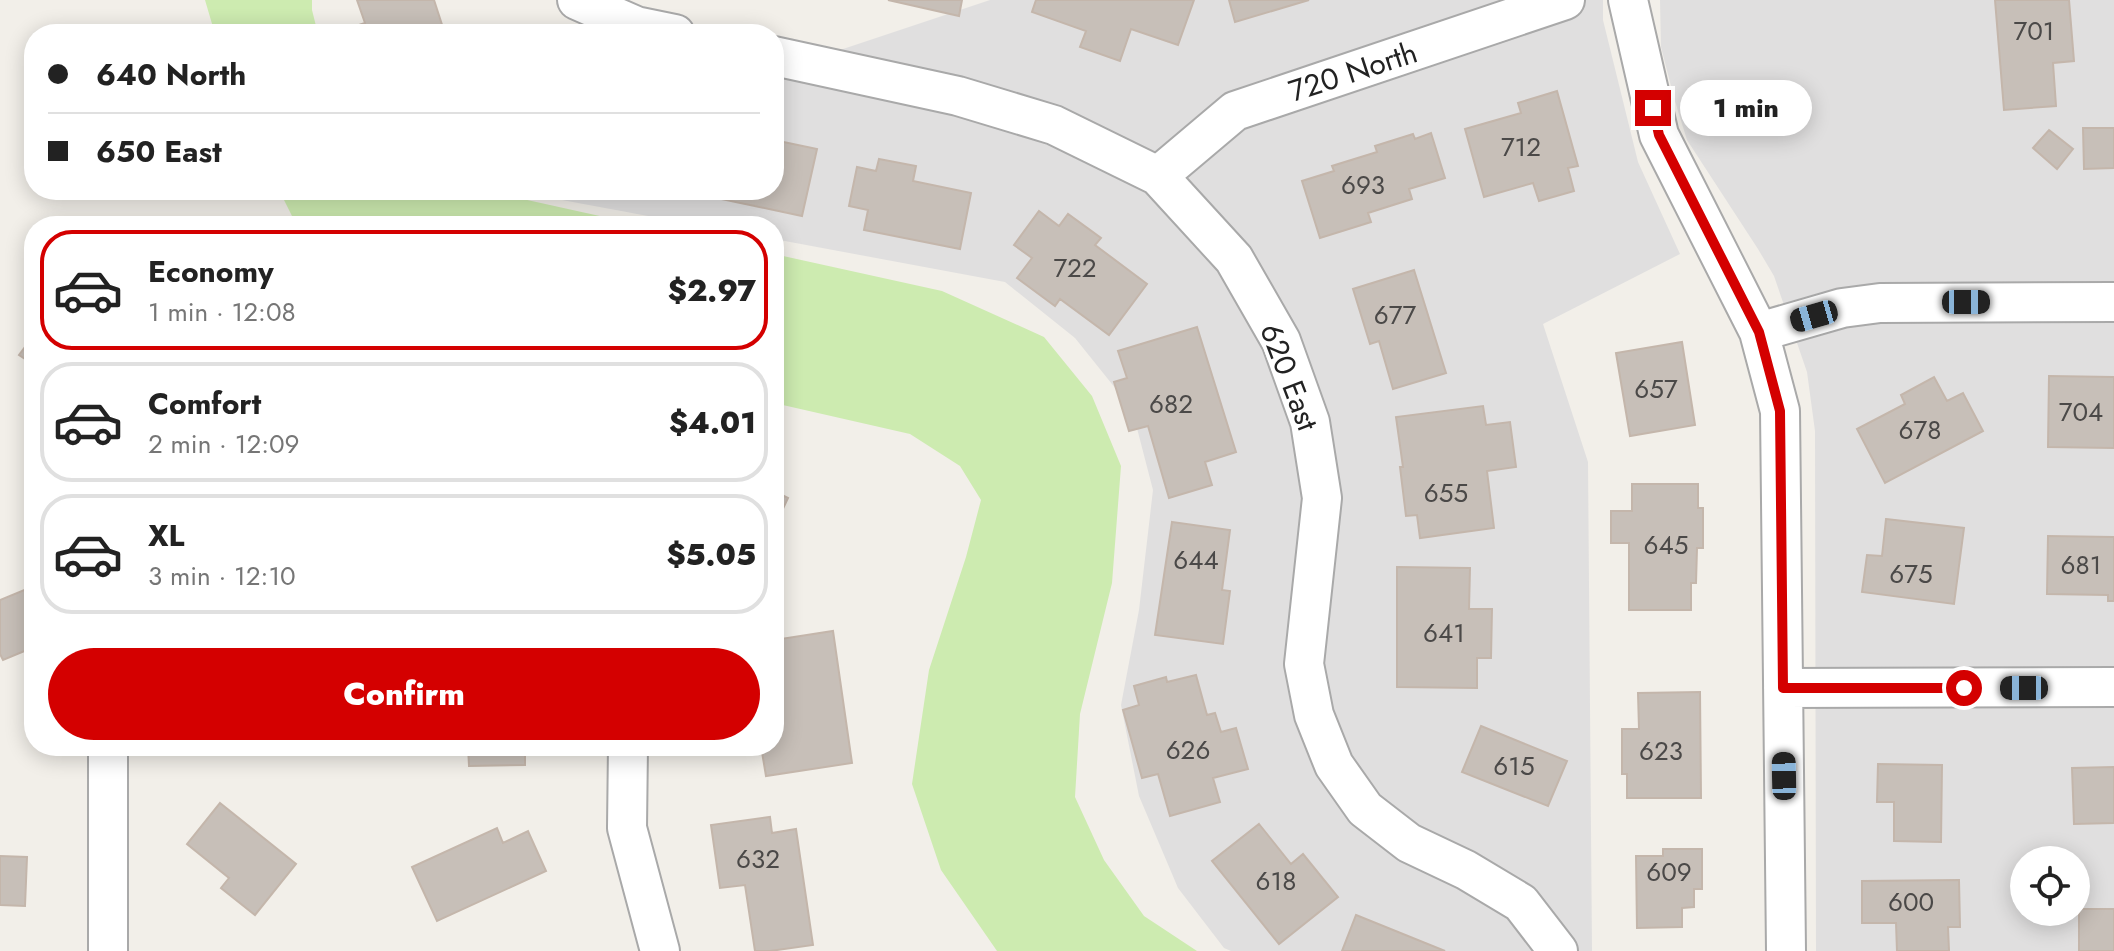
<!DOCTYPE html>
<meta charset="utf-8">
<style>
:root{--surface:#fff;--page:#f2f2f2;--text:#222;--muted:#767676;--line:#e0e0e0;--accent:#d40000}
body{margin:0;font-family:Jost,sans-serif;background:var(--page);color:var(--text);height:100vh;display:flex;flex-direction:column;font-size:30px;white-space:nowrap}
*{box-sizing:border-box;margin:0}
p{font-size:26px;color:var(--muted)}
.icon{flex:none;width:44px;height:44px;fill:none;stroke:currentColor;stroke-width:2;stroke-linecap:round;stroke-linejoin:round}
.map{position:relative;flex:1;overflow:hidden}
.side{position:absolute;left:24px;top:216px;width:760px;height:540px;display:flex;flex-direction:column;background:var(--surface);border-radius:32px;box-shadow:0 4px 20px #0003}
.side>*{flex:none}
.guide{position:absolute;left:24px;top:24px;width:760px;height:176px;border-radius:32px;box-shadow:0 4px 20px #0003;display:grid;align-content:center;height:176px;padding:0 24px;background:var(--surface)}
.buttons{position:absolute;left:2010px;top:846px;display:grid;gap:16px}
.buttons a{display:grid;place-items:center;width:80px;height:80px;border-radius:50%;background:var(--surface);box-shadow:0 4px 20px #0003;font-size:40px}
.end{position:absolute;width:36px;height:36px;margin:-18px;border:10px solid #d40000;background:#fff;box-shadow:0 0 0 4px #fff}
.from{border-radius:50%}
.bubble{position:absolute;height:56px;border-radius:28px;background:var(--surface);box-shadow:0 4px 20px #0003;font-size:26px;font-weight:800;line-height:56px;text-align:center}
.car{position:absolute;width:24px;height:48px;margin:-24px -12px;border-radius:10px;box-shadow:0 0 6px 2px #0007;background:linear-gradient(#222 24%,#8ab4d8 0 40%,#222 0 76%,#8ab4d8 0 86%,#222 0)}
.guide b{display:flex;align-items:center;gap:28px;height:76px;font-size:30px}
.guide b+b{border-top:2px solid var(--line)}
.guide i{width:20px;height:20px;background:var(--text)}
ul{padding:14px 0 0;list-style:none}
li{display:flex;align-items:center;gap:24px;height:120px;margin:0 16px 12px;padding:0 8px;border:4px solid var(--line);border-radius:32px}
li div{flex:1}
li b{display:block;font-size:30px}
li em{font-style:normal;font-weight:800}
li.current{border-color:var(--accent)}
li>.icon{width:72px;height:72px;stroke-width:1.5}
.button{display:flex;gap:16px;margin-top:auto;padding:16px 24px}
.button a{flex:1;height:92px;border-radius:48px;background:var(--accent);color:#fff;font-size:32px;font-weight:800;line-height:92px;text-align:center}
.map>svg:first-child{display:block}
.residential{fill:#e0dfdf;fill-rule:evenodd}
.grass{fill:#cdebb0}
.building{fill:#c7bfb8;stroke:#c4b6ab;stroke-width:2}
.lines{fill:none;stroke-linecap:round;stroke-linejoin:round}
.minor-casing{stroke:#a9a9a9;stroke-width:42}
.minor{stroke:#fff;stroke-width:38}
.route{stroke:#d40000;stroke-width:10}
.labels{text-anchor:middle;stroke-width:7;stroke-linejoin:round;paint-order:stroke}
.number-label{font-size:26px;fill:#4b4948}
.street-label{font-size:30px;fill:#222;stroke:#fff}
</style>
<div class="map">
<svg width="2114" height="951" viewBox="0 0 2114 951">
<rect width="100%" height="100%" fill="#f2efe9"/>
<path class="residential" d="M 990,0 L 1603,0 L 1603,20 L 1638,162 L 1680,254 L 1543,324 L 1588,462 L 1592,951 L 1231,951 L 1224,948 L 1178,888 L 1139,796 L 1121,705 L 1139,610 L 1153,490 L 1132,409 L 1075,338 L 1005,282 L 774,239 L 774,226 L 702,226 L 508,190 L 774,190 L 774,72 Z
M 1660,0 L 2114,0 L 2114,951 L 1816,951 L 1815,431 L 1807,372 L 1774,276 L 1758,249 L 1687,140 L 1674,98 L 1661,47 ZM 2024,860 L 2076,860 L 2076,912 L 2024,912 Z"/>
<path class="grass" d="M 205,0 L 312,0 L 312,10 L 318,34 L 215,34 Z
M 279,190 L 482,190 L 645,226 L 297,226 Z
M 774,254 L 942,291 L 1044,337 L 1092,396 L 1121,466 L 1112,583 L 1080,714 L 1075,797 L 1104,860 L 1144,916 L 1197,951 L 997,951 L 941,870 L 912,784 L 929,670 L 966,557 L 981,500 L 960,466 L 910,434 L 774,403 Z"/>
<path class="building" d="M 357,0 L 434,0 L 445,34 L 352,34 L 350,28 L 365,23 Z
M 888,0 L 962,0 L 959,16 Z
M 1036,0 L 1194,0 L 1178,45 L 1131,29 L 1120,61 L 1080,47 L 1086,31 L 1032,12 Z
M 1229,0 L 1309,0 L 1235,22 Z
M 1995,0 L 2069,0 L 2074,61 L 2053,63 L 2056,106 L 2004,110 Z
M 1557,91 L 1578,166 L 1568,168 L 1574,191 L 1539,201 L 1533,183 L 1484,197 L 1465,129 L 1521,113 L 1518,103 Z
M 2083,128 L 2114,128 L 2114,168 L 2084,169 Z
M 2049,130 L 2073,149 L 2057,169 L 2033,148 Z
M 1431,133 L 1445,178 L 1409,189 L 1412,199 L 1368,213 L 1371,222 L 1320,238 L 1302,181 L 1334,171 L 1332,166 L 1377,152 L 1375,146 L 1413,134 L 1415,139 Z
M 774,140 L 817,149 L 802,216 L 707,196 L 708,190 L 774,190 Z
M 879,159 L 916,166 L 913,181 L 971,193 L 960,249 L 864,230 L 868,210 L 849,206 L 857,167 L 876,171 Z
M 1039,211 L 1059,226 L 1068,214 L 1101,238 L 1095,245 L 1147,284 L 1109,335 L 1060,299 L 1055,306 L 1017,278 L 1032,258 L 1014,245 Z
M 1414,270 L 1446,373 L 1393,389 L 1379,341 L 1370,344 L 1353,289 Z
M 1197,327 L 1236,452 L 1205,462 L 1212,485 L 1169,498 L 1148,426 L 1129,431 L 1114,382 L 1127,378 L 1118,351 Z
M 34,335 L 34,365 L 19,355 Z
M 1682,342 L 1695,425 L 1630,436 L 1616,353 Z
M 2049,376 L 2114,377 L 2114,448 L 2048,447 Z
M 1934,377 L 1947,401 L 1963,393 L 1983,431 L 1885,483 L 1857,429 L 1905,404 L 1901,395 Z
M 1483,406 L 1486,425 L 1510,422 L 1516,467 L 1487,471 L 1494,528 L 1420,538 L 1417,515 L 1406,516 L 1400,467 L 1403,467 L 1396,417 Z
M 1632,484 L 1698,484 L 1698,508 L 1703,508 L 1703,548 L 1697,548 L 1696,583 L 1691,583 L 1691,610 L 1629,610 L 1629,543 L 1611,543 L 1611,511 L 1632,511 Z
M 774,491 L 788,498 L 774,528 Z
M 1886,519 L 1964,528 L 1954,604 L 1862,592 L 1867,555 L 1882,556 Z
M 1172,522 L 1230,530 L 1222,590 L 1230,591 L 1223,644 L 1155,635 Z
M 2048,536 L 2114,537 L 2114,601 L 2108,601 L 2108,595 L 2047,594 Z
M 1397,567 L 1470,568 L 1469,609 L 1492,609 L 1491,658 L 1477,658 L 1477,688 L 1397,687 Z
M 34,586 L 34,647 L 3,660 L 0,654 L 0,600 Z
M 833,631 L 852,763 L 766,776 L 761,746 L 774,746 L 774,640 Z
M 1196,675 L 1207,715 L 1215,713 L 1221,732 L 1236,728 L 1248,769 L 1213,778 L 1220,802 L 1170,816 L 1158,774 L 1142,778 L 1123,710 L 1139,705 L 1134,686 L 1166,677 L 1167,682 Z
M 1700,692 L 1701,798 L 1627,798 L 1627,774 L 1622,774 L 1622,729 L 1639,729 L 1638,693 Z
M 1481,726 L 1567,761 L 1548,806 L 1462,772 Z
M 468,746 L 525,746 L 525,765 L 469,766 Z
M 1878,764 L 1942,765 L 1941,842 L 1894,841 L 1894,802 L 1877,802 Z
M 2114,767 L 2114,823 L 2074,824 L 2072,768 Z
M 220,803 L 296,864 L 255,915 L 221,888 L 229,878 L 187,844 Z
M 770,817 L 772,833 L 796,829 L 813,945 L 770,951 L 755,951 L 745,885 L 720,888 L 711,825 Z
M 1259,824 L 1291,864 L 1303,854 L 1338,897 L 1279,944 L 1212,861 Z
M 497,828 L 503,843 L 528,831 L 546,871 L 437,921 L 412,867 Z
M 1663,849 L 1702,849 L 1702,889 L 1694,889 L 1694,907 L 1682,908 L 1682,927 L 1637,928 L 1636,856 L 1663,856 Z
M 0,856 L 27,857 L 25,906 L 0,905 Z
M 1959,880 L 1960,927 L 1948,927 L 1949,951 L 1897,951 L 1896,923 L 1862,923 L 1862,881 Z
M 2079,909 L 2114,909 L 2114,951 L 2079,951 Z
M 1356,915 L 1445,951 L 1342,951 Z"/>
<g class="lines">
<g class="minor-casing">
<path id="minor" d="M 577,0 L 636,26 L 675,34
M 1628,0 L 1659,135 L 1759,332 L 1780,411 L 1786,951
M 774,56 L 958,96 L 1054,125 L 1158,176 L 1234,259 L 1281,341 L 1310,422 L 1322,498 L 1304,664 L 1314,715 L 1334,765 L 1365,809 L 1409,843 L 1466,870 L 1521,903 L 1558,951
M 1158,176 L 1235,111 L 1565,0
M 1759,332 L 1842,308 L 1880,303 L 2114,302
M 1783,688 L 2114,687
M 108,746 L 108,951
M 628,746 L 627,828 L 660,951"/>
</g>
<use href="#minor" class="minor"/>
</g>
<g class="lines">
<path class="route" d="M 1653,108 L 1659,135 L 1759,332 L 1780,411 L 1783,688 L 1964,688"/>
</g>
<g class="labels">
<g class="number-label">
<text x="2034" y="40">701</text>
<text x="1521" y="156">712</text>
<text x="1363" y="194">693</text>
<text x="1075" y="277">722</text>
<text x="1395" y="324">677</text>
<text x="1656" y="398">657</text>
<text x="1171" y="413">682</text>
<text x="2081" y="421">704</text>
<text x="1920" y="439">678</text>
<text x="1446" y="502">655</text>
<text x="1666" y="554">645</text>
<text x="1196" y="569">644</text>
<text x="2081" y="574">681</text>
<text x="1911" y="583">675</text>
<text x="1444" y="642">641</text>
<text x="1188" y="759">626</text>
<text x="1661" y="760">623</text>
<text x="1514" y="775">615</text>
<text x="758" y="868">632</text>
<text x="1669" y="881">609</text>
<text x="1276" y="890">618</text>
<text x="1911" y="911">600</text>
</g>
<g class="street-label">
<text transform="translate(1353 72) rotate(-18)" y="10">720 North</text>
<text transform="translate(1289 377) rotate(69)" y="10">620 East</text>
</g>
</g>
</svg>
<div class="buttons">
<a><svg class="icon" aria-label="locate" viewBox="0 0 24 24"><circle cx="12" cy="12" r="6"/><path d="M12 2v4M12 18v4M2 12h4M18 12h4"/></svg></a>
</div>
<i class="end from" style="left:1964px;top:688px"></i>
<i class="end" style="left:1653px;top:108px"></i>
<div class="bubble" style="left:1680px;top:80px;width:132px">1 min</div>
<i class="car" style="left:1966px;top:302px;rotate:90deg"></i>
<i class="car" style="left:1814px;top:316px;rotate:254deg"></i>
<i class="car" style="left:2024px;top:688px;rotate:270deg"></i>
<i class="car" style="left:1784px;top:776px;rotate:359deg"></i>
<div class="guide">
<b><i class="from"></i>640 North</b>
<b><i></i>650 East</b>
</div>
<section class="side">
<ul>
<li class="current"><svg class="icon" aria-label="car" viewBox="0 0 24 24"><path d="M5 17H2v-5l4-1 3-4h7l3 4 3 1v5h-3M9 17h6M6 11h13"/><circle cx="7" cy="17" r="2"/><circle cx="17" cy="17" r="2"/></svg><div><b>Economy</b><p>1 min · 12:08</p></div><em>$2.97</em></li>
<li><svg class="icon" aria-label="car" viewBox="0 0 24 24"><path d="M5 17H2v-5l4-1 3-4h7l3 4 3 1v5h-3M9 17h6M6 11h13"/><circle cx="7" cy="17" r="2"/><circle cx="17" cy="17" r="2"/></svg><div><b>Comfort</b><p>2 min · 12:09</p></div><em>$4.01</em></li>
<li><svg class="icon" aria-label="car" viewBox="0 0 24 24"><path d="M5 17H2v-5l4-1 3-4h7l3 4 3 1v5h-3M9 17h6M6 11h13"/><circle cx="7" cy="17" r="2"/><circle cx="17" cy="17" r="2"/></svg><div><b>XL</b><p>3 min · 12:10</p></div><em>$5.05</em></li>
</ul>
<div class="button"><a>Confirm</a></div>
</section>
</div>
